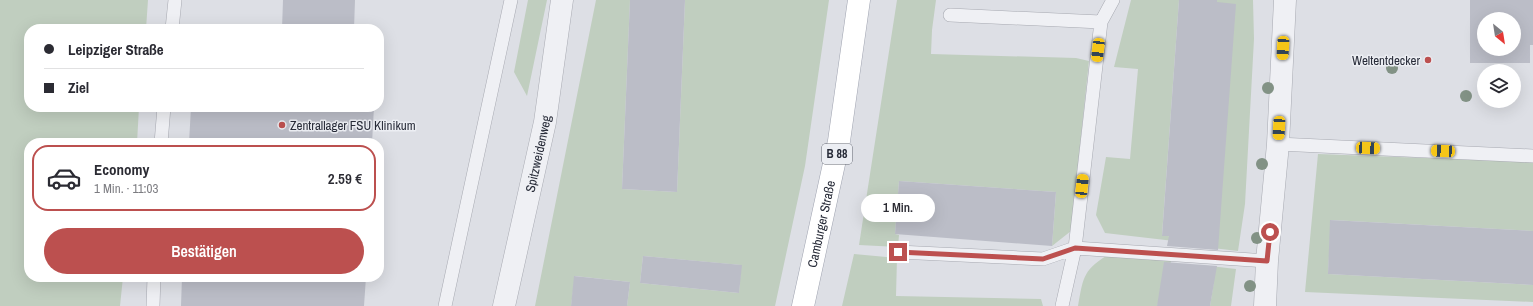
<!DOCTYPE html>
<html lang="de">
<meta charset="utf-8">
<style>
:root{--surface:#fff;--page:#f2f2f3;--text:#2b2b33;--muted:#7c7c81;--line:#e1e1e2;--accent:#bc504f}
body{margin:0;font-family:"Archivo Narrow",sans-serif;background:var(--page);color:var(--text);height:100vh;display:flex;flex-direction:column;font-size:15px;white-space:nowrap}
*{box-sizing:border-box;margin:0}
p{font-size:13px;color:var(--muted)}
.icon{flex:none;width:22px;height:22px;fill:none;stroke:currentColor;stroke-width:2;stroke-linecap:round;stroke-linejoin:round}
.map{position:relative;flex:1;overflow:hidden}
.sheet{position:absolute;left:24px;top:138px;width:360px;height:144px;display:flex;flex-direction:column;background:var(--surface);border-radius:16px;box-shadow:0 4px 16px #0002}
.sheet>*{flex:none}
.guide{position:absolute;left:24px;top:24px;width:360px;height:88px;border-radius:16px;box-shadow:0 4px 16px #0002;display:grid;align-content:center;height:88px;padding:0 20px;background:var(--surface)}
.needle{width:26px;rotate:150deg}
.tools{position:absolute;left:1477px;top:12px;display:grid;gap:8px}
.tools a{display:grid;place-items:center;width:44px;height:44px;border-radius:50%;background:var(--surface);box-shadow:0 4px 16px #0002;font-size:20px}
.end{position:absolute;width:18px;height:18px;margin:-9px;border:5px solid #bc504f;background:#fff;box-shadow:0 0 0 2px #fff}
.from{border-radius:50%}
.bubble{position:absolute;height:28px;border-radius:14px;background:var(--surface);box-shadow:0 4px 16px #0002;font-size:13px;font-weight:600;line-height:28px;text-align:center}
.car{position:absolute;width:12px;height:24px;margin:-12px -6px;border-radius:5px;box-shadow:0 0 3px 1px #0007;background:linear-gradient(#f5c518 24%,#345 0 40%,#f5c518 0 76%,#345 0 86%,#f5c518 0)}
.guide b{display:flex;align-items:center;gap:14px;height:38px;font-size:15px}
.guide b+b{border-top:1px solid var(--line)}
.guide i{width:10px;height:10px;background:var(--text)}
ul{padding:7px 0 0;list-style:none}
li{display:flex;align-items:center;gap:12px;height:66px;margin:0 8px 6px;padding:0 12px;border:2px solid transparent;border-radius:16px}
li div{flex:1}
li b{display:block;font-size:15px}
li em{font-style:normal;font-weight:600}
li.active{border-color:var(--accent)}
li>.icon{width:36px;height:36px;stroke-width:1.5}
.primary-button{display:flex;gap:8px;margin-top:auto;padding:8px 20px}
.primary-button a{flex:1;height:46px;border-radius:24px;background:var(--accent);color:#fff;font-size:16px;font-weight:600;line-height:46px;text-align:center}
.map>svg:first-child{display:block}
.green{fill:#c0cebf;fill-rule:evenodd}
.building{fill:#bbbdc7;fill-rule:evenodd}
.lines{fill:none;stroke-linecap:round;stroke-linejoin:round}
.service-casing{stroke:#a7a9b1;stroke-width:14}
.minor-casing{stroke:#a7a9b1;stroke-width:23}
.primary-casing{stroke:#9ea2af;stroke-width:23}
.service{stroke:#eff0f4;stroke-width:13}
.minor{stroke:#eff0f4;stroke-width:22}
.primary{stroke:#fff;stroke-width:22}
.tree{fill:#829285}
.route{stroke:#bc504f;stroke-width:5}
.poi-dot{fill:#bc504f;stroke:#eceef3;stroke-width:1.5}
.labels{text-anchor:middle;stroke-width:3;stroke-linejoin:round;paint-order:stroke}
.shield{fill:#eceef3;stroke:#636671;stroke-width:1}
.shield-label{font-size:12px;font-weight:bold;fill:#282c39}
.poi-label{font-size:13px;fill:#282c39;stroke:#eceef3;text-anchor:end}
.street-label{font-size:13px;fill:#282c39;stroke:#eceef3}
</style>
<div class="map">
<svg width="1533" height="306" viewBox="0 0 1533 306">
<rect width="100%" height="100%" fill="#dddfe5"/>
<path class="green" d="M 0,0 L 148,0 L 146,29 L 29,29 L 29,107 L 139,107 L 137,143 L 29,143 L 29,277 L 123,277 L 120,306 L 0,306 Z
M 528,0 L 547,0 L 527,96 L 514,72 Z
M 596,0 L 630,0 L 622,189 L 677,192 L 685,0 L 829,0 L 805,166 L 775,306 L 627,306 L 630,282 L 575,276 L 571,306 L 535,306 ZM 643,256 L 741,265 L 739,293 L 640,283 Z
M 897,0 L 936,0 L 932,30 L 931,54 L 1076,58 L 1089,61 L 1071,231 L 1052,246 L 1056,192 L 899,181 L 895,234 L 899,235 L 898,247 L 859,245 Z
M 1131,0 L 1179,0 L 1162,235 L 1174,237 L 1174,241 L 1105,233 L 1096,215 L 1106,157 L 1130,159 L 1138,69 L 1114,67 Z
M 1217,0 L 1253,0 L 1254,39 L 1245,204 L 1238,251 L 1204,247 Z
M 1318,154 L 1533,162 L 1533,231 L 1331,220 L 1328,274 L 1533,285 L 1533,302 L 1305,292 Z
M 854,254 L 897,258 L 896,296 L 1041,299 L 1043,306 L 842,306 Z
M 1106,256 L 1171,261 L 1169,273 L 1157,306 L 1078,306 C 1083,280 1082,271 1106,256 Z
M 1201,265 L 1236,269 L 1231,306 L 1210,306 L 1214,281 Z"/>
<path class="building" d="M 283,0 L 355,0 L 354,29 L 282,29 Z
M 630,0 L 685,0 L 677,192 L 622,189 Z
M 1179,0 L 1217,0 L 1217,2 L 1236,4 L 1218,250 L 1167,246 L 1169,236 L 1162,236 Z
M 1470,0 L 1533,0 L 1533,45 L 1530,45 L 1530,63 L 1470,63 ZM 1484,19 L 1514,19 L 1514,49 L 1484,49 Z
M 191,107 L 374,107 L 372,143 L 189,143 Z
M 899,181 L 1056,192 L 1052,246 L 895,234 Z
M 1330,220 L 1533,231 L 1533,285 L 1328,274 Z
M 643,256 L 742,265 L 739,293 L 640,283 Z
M 1164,262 L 1217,266 L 1210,306 L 1157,306 Z
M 574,276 L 630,282 L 627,306 L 571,306 Z
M 182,277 L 366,277 L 364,306 L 181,306 Z"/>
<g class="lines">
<g class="service-casing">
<path id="service" d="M 950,15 L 1101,22
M 172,29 L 175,0
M 161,143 L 164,107
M 1278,144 L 1533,156
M 898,252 L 1043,259 L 1075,248 L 1267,261
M 153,306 L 154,277
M 445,306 L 511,0
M 1062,306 L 1075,248 L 1101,22 L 1113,0"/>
</g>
<g class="minor-casing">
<g id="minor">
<path id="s1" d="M 504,306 L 545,122 L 562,0"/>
<path d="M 1265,306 L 1267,261 L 1278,144 L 1285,0"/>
</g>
</g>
<g class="primary-casing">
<g id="primary">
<path id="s2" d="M 803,306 L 839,141 L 859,0"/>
</g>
</g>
<use href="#service" class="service"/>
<use href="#minor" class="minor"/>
<use href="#primary" class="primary"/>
</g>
<g class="tree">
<circle cx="1392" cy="68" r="6"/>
<circle cx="1268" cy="88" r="6"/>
<circle cx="1466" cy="96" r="6"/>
<circle cx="1262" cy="164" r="6"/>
<circle cx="1257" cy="238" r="6"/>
<circle cx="1250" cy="286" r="6"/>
</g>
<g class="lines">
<path class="route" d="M 898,252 L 1043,259 L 1075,248 L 1267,261 L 1270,232"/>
</g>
<g class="poi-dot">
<circle cx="1428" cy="60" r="4"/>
<circle cx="282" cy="125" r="4"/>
</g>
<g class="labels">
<rect class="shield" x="822" y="144" width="30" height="20" rx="3"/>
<g class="shield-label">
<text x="837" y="158">B 88</text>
</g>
<g class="poi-label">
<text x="1420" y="65">Weltentdecker</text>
<text x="290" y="130" text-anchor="start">Zentrallager FSU Klinikum</text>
</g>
<g class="street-label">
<text dy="5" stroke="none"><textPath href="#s1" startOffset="156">Spitzweidenweg</textPath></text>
<text dy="5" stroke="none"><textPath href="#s2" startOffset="84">Camburger Straße</textPath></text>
</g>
</g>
</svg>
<div class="tools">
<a><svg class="needle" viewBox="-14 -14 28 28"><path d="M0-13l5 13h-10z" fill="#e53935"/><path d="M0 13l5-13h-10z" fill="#7c7c81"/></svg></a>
<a><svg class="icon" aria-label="layers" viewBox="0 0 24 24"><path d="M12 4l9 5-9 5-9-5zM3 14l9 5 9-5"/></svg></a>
</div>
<i class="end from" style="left:1270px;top:232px"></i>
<i class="end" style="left:898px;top:252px"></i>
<div class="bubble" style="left:861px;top:194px;width:74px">1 Min.</div>
<i class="car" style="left:1283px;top:48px;rotate:183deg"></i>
<i class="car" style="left:1098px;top:50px;rotate:187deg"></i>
<i class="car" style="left:1279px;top:128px;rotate:183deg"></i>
<i class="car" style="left:1368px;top:148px;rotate:93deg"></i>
<i class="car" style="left:1443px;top:151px;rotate:273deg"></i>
<i class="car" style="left:1082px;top:186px;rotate:6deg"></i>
<div class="guide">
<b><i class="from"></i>Leipziger Straße</b>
<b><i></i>Ziel</b>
</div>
<section class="sheet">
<ul>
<li class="active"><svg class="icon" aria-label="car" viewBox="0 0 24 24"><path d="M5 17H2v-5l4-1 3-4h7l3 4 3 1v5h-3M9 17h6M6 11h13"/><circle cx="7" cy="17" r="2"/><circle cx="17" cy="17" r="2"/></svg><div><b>Economy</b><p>1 Min. · 11:03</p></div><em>2.59 €</em></li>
</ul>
<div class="primary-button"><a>Bestätigen</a></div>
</section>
</div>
